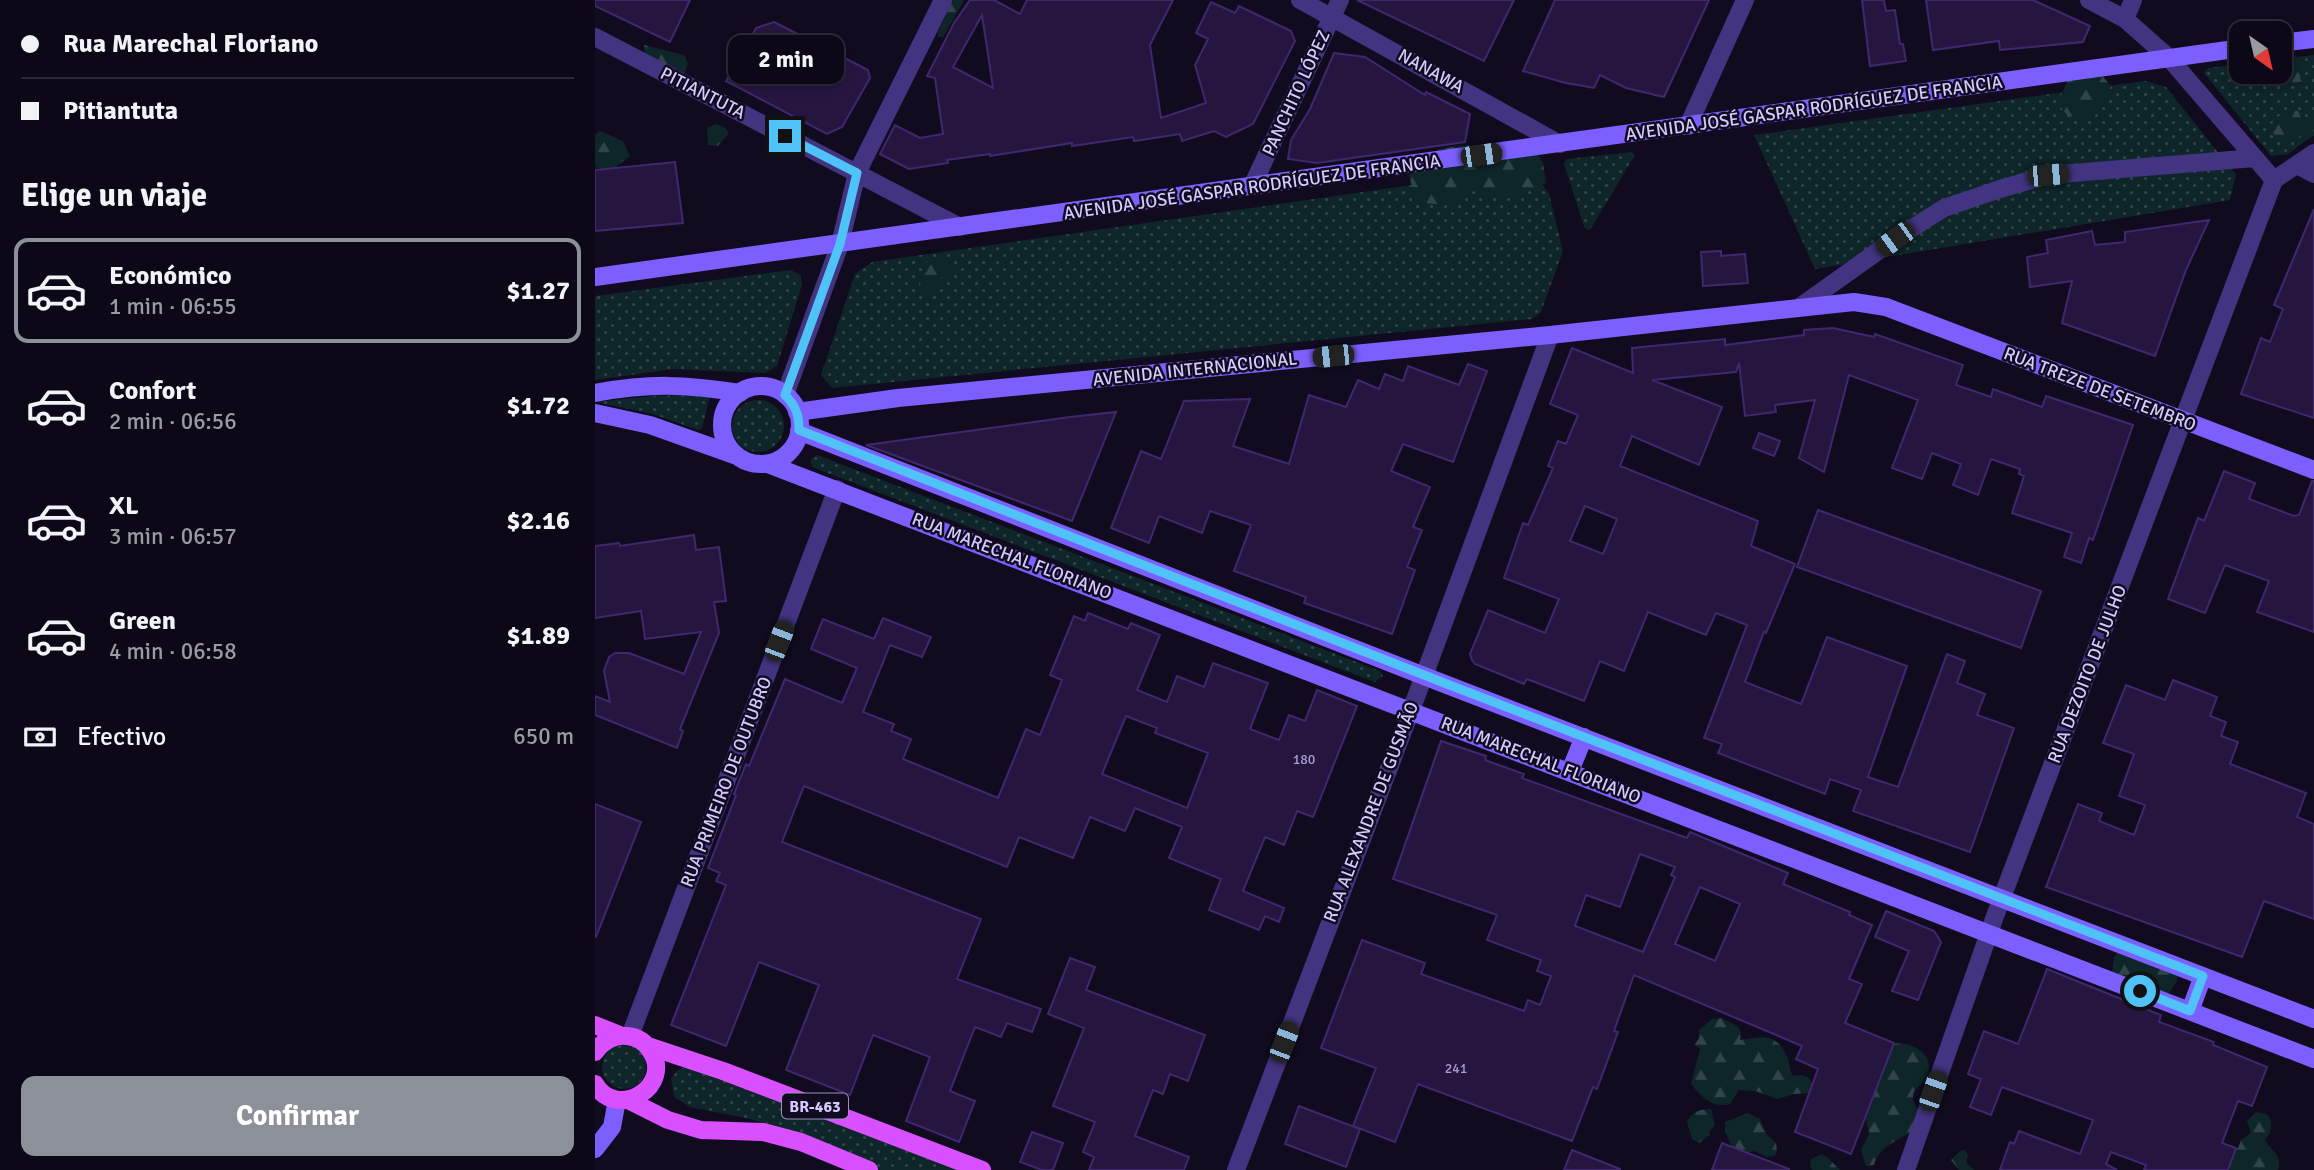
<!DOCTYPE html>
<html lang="es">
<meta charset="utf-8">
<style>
:root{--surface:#0d0817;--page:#161120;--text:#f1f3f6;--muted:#9a9aa1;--line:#2d2936;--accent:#8c9099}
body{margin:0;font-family:Signika,sans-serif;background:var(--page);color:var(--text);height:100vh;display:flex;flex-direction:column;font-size:26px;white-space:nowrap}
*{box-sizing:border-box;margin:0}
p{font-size:23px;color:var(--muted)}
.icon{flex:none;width:38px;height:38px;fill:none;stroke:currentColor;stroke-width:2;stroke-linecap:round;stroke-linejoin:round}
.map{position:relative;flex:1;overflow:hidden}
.sheet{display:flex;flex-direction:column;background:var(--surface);width:595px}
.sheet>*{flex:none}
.hud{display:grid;align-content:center;height:154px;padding:0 21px;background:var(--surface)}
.needle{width:46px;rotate:146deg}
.buttons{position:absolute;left:1634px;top:21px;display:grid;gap:14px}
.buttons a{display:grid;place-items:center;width:63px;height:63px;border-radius:14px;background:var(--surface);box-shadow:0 4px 10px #0003,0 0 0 2px var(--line);font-size:35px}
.end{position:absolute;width:32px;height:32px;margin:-16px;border:9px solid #4fc3f7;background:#111;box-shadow:0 0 0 4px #111}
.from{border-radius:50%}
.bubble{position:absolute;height:49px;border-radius:14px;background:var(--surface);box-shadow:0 4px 10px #0003,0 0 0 2px var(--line);font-size:23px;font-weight:700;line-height:49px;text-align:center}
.car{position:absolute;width:21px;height:42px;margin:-21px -10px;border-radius:9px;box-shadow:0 0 5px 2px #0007;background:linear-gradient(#222 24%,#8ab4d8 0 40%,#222 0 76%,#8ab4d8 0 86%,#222 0)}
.hud b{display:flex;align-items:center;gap:24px;height:66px;font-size:26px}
.hud b+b{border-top:2px solid var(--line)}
.hud i{width:18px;height:18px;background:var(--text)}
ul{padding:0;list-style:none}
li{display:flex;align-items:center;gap:21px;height:105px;margin:0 14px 10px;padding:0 7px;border:4px solid transparent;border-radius:14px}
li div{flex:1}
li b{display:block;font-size:26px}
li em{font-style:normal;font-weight:700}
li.active{border-color:var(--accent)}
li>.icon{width:63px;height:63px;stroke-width:1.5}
h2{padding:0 21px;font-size:32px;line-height:84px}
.pay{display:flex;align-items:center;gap:18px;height:77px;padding:0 21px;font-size:26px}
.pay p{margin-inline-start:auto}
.primary-button{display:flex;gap:14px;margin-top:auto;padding:14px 21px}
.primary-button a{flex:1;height:80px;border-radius:14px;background:var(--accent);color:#fff;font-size:28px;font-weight:700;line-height:80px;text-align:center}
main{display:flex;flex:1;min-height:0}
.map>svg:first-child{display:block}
.grass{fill:url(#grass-dots)}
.forest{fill:url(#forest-firs)}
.building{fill:#251640;stroke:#40276e;stroke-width:2;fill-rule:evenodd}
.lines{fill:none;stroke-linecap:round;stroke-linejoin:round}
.street{stroke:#423480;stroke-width:18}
.secondary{stroke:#7c60ff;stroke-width:18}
.primary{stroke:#d850ff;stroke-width:18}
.route{stroke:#4fc3f7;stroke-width:9}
.labels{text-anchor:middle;stroke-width:5;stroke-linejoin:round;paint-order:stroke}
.number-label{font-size:14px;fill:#aa9ccf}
.shield{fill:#110b1f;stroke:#9c90bc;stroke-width:2}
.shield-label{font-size:16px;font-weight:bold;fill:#d7c9ff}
.street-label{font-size:18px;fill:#d7c9ff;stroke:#110b1f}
</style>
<main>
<section class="sheet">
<div class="hud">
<b><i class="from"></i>Rua Marechal Floriano</b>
<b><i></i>Pitiantuta</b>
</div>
<h2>Elige un viaje</h2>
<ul>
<li class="active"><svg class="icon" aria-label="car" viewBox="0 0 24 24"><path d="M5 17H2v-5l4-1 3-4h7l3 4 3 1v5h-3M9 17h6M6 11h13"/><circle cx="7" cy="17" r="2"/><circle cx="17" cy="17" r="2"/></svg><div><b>Económico</b><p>1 min · 06:55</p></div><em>$1.27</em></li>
<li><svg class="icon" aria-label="car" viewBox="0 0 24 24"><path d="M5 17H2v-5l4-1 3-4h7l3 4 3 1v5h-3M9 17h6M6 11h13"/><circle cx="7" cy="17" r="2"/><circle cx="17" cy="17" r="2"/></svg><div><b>Confort</b><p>2 min · 06:56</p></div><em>$1.72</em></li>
<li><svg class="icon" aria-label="car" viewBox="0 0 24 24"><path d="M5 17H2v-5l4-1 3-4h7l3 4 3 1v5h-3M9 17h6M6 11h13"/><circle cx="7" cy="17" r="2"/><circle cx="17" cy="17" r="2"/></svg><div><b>XL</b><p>3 min · 06:57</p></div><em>$2.16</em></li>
<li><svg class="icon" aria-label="car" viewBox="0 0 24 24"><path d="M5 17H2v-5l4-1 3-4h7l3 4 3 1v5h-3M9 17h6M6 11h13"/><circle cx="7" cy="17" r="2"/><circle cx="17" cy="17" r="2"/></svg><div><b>Green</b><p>4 min · 06:58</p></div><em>$1.89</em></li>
</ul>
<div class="pay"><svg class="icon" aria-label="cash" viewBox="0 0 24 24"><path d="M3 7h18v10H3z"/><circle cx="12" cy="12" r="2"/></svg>Efectivo<p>650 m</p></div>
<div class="primary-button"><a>Confirmar</a></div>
</section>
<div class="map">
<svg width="1719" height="1170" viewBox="0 0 1719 1170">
<defs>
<pattern id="grass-dots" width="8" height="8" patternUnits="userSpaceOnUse" patternTransform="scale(1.75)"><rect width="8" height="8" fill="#0e2629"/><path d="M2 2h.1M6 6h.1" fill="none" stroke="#304449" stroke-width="1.8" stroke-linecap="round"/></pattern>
<pattern id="forest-firs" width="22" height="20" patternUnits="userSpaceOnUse" patternTransform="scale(1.75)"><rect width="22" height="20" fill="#0e2629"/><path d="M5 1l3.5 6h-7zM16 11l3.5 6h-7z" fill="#304449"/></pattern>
</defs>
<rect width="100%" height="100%" fill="#110b1f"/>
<path class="grass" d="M 1719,55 L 1719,135 L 1693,154 L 1676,156 L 1609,73 L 1613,68 L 1647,64 L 1647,72 L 1685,72 L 1685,59 Z
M 1550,81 L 1571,87 L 1641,175 L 1635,200 L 1220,269 L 1159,135 Z
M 1037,152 L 1040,155 L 995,230 L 990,229 L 969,164 L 972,159 Z
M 922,170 L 941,175 L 954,194 L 968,251 L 946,312 L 937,319 L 237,388 L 226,375 L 260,274 L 277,262 Z
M 196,270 L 205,275 L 207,284 L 182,366 L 170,373 L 78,369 L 0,380 L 0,296 Z
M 115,395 L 107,429 L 103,430 L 58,414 L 1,402 L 55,396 Z
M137 426a26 26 0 1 1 52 0a26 26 0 1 1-52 0Z
M 222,455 L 785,671 L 788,676 L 780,682 L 217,467 L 215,460 Z
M7 1067a22 22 0 1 1 44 0a22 22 0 1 1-44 0Z
M 93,1066 L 363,1170 L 285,1170 L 156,1119 L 95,1107 L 79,1097 L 76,1078 L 83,1070 Z"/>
<path class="forest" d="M 357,0 L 369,0 L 348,37 L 343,37 L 343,33 Z
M 49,45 L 89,55 L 93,63 L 90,73 L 70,73 L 51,63 Z
M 1700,56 L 1709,69 L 1703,83 L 1682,85 L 1672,77 L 1672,72 L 1685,72 L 1685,60 Z
M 1505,73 L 1516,86 L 1502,114 C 1481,118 1474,123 1463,102 L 1473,80 Z
M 1695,109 L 1703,111 L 1708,122 L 1719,118 L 1719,131 L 1707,135 L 1690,147 L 1674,128 L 1681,118 Z
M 121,124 L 129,127 L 134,133 L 123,146 L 113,145 L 112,128 Z
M 5,131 L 28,141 L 35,156 L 15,171 L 0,167 L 0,135 Z
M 871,145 L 912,151 L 938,147 L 948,163 L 951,183 L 927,194 L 903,196 L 879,191 L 849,205 L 821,202 L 814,175 L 844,149 Z
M 334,258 L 350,259 L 361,270 L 346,278 C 342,288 339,293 327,293 L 324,277 Z
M 1530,943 L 1584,973 C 1582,981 1578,990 1571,995 L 1554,986 L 1517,974 L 1519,957 Z
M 1126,1018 L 1142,1026 L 1146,1032 L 1145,1040 C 1168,1036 1182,1032 1193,1059 C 1195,1065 1194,1070 1198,1076 C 1209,1073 1214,1076 1219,1086 L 1215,1093 L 1199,1094 L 1183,1099 L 1160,1091 L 1144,1090 L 1135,1104 C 1119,1109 1104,1096 1096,1083 L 1105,1049 L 1099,1045 L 1104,1038 L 1104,1030 L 1117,1019 Z
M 1305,1043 C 1322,1045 1340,1056 1332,1076 C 1329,1084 1317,1088 1318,1098 C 1318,1104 1324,1109 1324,1114 C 1324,1119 1320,1126 1319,1130 C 1304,1140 1284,1146 1279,1165 L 1271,1166 L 1266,1150 L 1274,1134 L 1271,1118 L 1297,1044 Z
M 1116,1109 L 1120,1125 L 1114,1132 L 1115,1135 L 1104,1143 L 1097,1139 L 1092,1122 C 1098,1111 1103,1110 1116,1109 Z
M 1661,1112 L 1671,1114 C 1680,1121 1676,1133 1670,1140 C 1677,1153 1688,1154 1683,1170 L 1636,1170 L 1633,1169 L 1633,1157 L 1643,1148 L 1646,1140 L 1656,1133 L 1652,1121 Z
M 1153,1113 L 1165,1119 L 1172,1135 L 1181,1143 L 1182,1152 L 1179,1156 L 1171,1157 L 1160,1151 L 1151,1153 L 1137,1147 L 1130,1131 L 1130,1122 Z
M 1369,1150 L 1373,1154 L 1371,1162 L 1379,1170 L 1364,1170 L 1356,1160 L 1365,1151 Z
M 1227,1154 L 1232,1157 L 1245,1170 L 1217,1170 L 1215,1165 L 1216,1159 Z"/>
<path class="building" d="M 0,0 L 95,0 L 75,42 L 0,6 Z
M 375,0 L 399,0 L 425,14 L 432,0 L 578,0 L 555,45 L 566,118 L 611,103 L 600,65 L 613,39 L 601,33 L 616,2 L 640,13 L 644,6 L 696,31 L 700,41 L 658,124 L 631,137 L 619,131 L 587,141 L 585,134 L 539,141 L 538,137 L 477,146 L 477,143 L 395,156 L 395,154 L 352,160 L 353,163 L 314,169 L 285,154 L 300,125 L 325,138 L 348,134 L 340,78 L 332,76 L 359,23 ZM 387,15 L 398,88 L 358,67 Z
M 762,0 L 919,0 L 889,61 Z
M 960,0 L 1114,0 L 1069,97 L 1031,88 L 1005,75 L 999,88 L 971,83 L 928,71 Z
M 1267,0 L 1289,0 L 1291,11 L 1300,10 L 1305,44 L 1308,44 L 1311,61 L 1275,66 Z
M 1331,0 L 1438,0 L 1495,26 L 1488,42 L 1405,50 L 1404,41 L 1338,50 Z
M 179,22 L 273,70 L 275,78 L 247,127 L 232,134 L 131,81 L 161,28 Z
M 739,53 L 770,57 L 830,95 L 831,92 L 875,114 L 870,142 L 722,163 L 693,159 L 696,140 L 715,109 Z
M 80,162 L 88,223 L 0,231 L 0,170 Z
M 1719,209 L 1719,418 L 1646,394 L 1666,338 L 1675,342 L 1688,309 L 1679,305 Z
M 1614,220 L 1591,270 L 1560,356 L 1467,323 L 1477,281 L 1435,287 L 1432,257 L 1453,253 L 1451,240 L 1497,231 L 1500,245 L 1530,242 L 1530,232 Z
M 1126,251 L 1126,256 L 1150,254 L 1153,283 L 1108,286 L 1106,252 Z
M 1238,328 L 1279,337 L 1280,334 L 1368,365 L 1361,385 L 1396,397 L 1398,389 L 1447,407 L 1451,396 L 1538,425 L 1498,540 L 1494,538 L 1486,563 L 1469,557 L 1477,533 L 1417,513 L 1429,476 L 1424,474 L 1425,469 L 1396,459 L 1383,495 L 1358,485 L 1366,464 L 1337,453 L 1327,479 L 1297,468 L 1323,400 L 1254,375 L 1229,472 L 1204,458 L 1220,400 L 1180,405 L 1181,412 L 1150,416 L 1144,363 L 1141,372 L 1057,380 L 1127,407 L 1104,465 L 1037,436 L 1025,466 L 1163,521 L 1156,546 L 1200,564 L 1171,633 L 1169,632 L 1150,682 L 1206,704 L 1232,637 L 1312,666 L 1273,777 L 1303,787 L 1352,654 L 1370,661 L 1362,683 L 1390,694 L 1382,715 L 1419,728 L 1375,852 L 1258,811 L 1266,790 L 1235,779 L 1230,794 L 1123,753 L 1127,744 L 1109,738 L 1152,625 L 1121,613 L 1111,635 L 1053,612 L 1029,671 L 1005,661 L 989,701 L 932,679 L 929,684 L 880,664 L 877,660 L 875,654 L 893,610 L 950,633 L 964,599 L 909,578 L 928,523 L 933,525 L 958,468 L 953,466 L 963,441 L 971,444 L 983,415 L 955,404 L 977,348 L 1038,373 L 1037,348 L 1130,339 L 1130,345 L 1209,335 L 1209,330 ZM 990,506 L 1022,519 L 1008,554 L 975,541 Z
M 873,364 L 892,371 L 858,462 L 808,444 L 796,471 L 835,487 L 818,527 L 827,530 L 812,567 L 820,570 L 797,634 L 709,603 L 711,597 L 639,571 L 656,525 L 615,511 L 607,533 L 564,516 L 554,543 L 516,528 L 546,451 L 566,459 L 589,401 L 655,399 L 638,446 L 694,464 L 714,395 L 751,407 L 763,380 L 784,389 L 790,374 L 808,381 L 813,366 L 864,385 Z
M 521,412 L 477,521 L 271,445 L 475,417 Z
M 1164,433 L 1185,441 L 1179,456 L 1158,448 Z
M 1629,471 L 1660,483 L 1654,499 L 1699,516 L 1704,515 L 1717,481 L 1719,481 L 1719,632 L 1662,612 L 1674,581 L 1630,565 L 1610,613 L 1573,599 L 1603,518 L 1609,521 Z
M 1223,510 L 1446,591 L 1426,648 L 1202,567 Z
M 99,535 L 101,550 L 124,547 L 131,601 L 119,602 L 124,633 L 85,729 L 88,731 L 82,748 L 0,715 L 0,696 L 15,702 L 9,671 L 14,657 L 20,653 L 34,653 L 89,674 L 106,632 L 50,639 L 46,611 L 0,618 L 0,546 L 24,543 L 25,546 Z
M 493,613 L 533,629 L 536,623 L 565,635 L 542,690 L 572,702 L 582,676 L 609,687 L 618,663 L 673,683 L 655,729 L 684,740 L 694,715 L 710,721 L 722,690 L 762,706 L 718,817 L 702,811 L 689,845 L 670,837 L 648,891 L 689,908 L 684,922 L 670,916 L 664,930 L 614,910 L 626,879 L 574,858 L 587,827 L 540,808 L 530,831 L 495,817 L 478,858 L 424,837 L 412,867 L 209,786 L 187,842 L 386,919 L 362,979 L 446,1009 L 437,1032 L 412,1023 L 406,1037 L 380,1027 L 355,1091 L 380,1101 L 364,1142 L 311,1121 L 335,1057 L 278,1035 L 255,1095 L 191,1070 L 224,985 L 164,962 L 131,1046 L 76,1025 L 131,885 L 121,881 L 125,873 L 113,868 L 141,795 L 139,794 L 151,764 L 154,766 L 190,679 L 247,703 L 262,668 L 216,649 L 228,619 L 279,639 L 288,618 L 336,637 L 327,657 L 295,645 L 268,712 L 299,724 L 296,731 L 316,739 L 308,759 L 403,798 L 431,729 L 445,735 L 467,680 L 455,675 L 479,616 L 490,621 ZM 531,716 L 562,728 L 560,733 L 613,753 L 592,808 L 507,774 Z
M 1578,680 L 1622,697 L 1615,716 L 1631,722 L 1626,736 L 1643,742 L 1635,764 L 1711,793 L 1702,817 L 1719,824 L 1719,919 L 1669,901 L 1647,957 L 1451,887 L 1483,804 L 1507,813 L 1504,821 L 1539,835 L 1550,805 L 1524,796 L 1539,754 L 1508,743 L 1531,685 L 1570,700 Z
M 846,741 L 891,756 L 890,760 L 929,774 L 927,778 L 1092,838 L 1095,832 L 1193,873 L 1188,884 L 1255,912 L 1254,915 L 1277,925 L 1254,979 L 1267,984 L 1250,1023 L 1299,1043 L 1256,1154 L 1200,1132 L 1223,1069 L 1201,1059 L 1207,1046 L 1039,975 L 1019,1031 L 1023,1032 L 1002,1089 L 998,1087 L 977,1141 L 823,1084 L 800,1142 L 758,1126 L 781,1068 L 726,1048 L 767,940 L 830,963 L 826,974 L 929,1011 L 933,1000 L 945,1005 L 956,976 L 942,971 L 946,960 L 892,940 L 902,915 L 798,879 ZM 1045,854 L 1080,867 L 1076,875 L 1080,877 L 1048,952 L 980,926 L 991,895 L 1025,907 ZM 1105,887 L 1145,904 L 1120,961 L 1080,944 Z
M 0,804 L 46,822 L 1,937 L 0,937 Z
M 1291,911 L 1339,931 L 1346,942 L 1323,1000 L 1297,991 L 1314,951 L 1280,937 Z
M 475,958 L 500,967 L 491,990 L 610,1035 L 593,1081 L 575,1074 L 568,1094 L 558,1090 L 540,1136 L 594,1157 L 589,1170 L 494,1170 L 499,1157 L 488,1152 L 500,1122 L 458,1106 L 489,1028 L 453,1014 Z
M 1452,969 L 1566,1015 L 1564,1022 L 1619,1042 L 1618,1045 L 1672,1067 L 1657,1106 L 1643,1101 L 1627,1143 L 1641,1148 L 1633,1170 L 1549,1170 L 1551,1165 L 1516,1152 L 1511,1164 L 1522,1170 L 1405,1170 L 1415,1142 L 1419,1144 L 1424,1131 L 1485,1154 L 1498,1120 L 1407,1087 L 1396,1115 L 1375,1107 L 1386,1079 L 1373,1074 L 1389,1031 L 1423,1044 Z
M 704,1106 L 765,1129 L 751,1167 L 690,1144 Z
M 437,1132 L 468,1143 L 458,1170 L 447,1170 L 425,1162 Z
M 1127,1143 L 1194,1169 L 1194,1170 L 1117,1170 Z
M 977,1150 L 1025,1169 L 1025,1170 L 969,1170 Z"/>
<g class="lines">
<path class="street" d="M 705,0 L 965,144
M 1494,0 L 1530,19 L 1574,58 L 1679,180 L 1719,153
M 1530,19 L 1538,0
M 0,37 L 365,227
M 1093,126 L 1150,0
M 1702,165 L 1719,174
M 657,186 L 745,0
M 1206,306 L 1300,239 L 1349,208 L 1405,189 L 1453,175 L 1660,158
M 190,395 L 245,244 L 262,173 L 348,0
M 35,1036 L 242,489
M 641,1170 L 829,676 L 955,335
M 1311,1170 L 1400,916 L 1679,180"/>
<path class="secondary" d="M 1685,43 L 1719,39
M 0,277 L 1647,48
M127 425a39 39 0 1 1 78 0a39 39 0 1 1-78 0Z
M 0,393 C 54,383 90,384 145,393
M 202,412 L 303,398 L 955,335 L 1259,302 L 1291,307 L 1719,470
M 0,413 L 55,425 L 142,456
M 204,431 L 829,676 L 1719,1019
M 173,464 L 1719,1059
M 975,771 L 989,737
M 1595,1011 L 1608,976
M 0,1149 L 17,1127 L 22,1100"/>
<path class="primary" d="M 0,1025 L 25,1035
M 53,1046 L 128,1071 L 387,1170
M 0,1052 C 7,1042 19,1034 32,1036 C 42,1037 50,1042 55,1050 C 80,1085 22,1122 0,1084
M 33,1100 L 73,1120 L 106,1130 L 168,1132 L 206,1142 L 274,1170"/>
</g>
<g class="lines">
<path class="route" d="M 190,136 L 262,173 L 245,244 L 190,395 C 201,406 204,415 204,430 L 852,684 L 1608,976 L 1595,1011 L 1545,991"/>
</g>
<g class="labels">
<g class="number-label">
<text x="709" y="764">180</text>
<text x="861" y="1073">241</text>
</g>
<rect class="shield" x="187" y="1093.5" width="66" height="25" rx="5"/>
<g class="shield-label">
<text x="220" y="1112">BR-463</text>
</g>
<g class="street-label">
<text transform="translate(836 71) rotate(29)" y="6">NANAWA</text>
<text transform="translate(108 93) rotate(27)" y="6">PITIANTUTA</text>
<text transform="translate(701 93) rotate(-65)" y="6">PANCHITO LÓPEZ</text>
<text transform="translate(1219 108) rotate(-8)" y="6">AVENIDA JOSÉ GASPAR RODRÍGUEZ DE FRANCIA</text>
<text transform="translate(657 187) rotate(-8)" y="6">AVENIDA JOSÉ GASPAR RODRÍGUEZ DE FRANCIA</text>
<text transform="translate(600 369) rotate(-6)" y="6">AVENIDA INTERNACIONAL</text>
<text transform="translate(1505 389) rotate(21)" y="6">RUA TREZE DE SETEMBRO</text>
<text transform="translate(417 556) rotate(21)" y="6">RUA MARECHAL FLORIANO</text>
<text transform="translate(1492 674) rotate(-69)" y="6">RUA DEZOITO DE JULHO</text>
<text transform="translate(946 760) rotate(21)" y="6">RUA MARECHAL FLORIANO</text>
<text transform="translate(131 782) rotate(-69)" y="6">RUA PRIMEIRO DE OUTUBRO</text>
<text transform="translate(776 812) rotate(-69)" y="6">RUA ALEXANDRE DE GUSMÃO</text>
</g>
</g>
</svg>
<div class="buttons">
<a><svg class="needle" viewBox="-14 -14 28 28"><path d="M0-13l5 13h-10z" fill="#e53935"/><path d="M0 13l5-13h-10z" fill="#9a9aa1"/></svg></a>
</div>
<i class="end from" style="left:1545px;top:991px"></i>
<i class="end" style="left:190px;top:136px"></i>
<div class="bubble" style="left:133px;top:35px;width:116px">2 min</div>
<i class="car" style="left:886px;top:155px;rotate:82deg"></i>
<i class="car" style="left:1453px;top:175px;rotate:85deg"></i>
<i class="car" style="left:1300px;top:239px;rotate:234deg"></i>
<i class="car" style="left:738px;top:356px;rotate:264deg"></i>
<i class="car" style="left:184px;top:641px;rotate:21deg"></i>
<i class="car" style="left:689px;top:1042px;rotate:21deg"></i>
<i class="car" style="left:1338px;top:1091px;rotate:19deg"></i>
</div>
</main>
